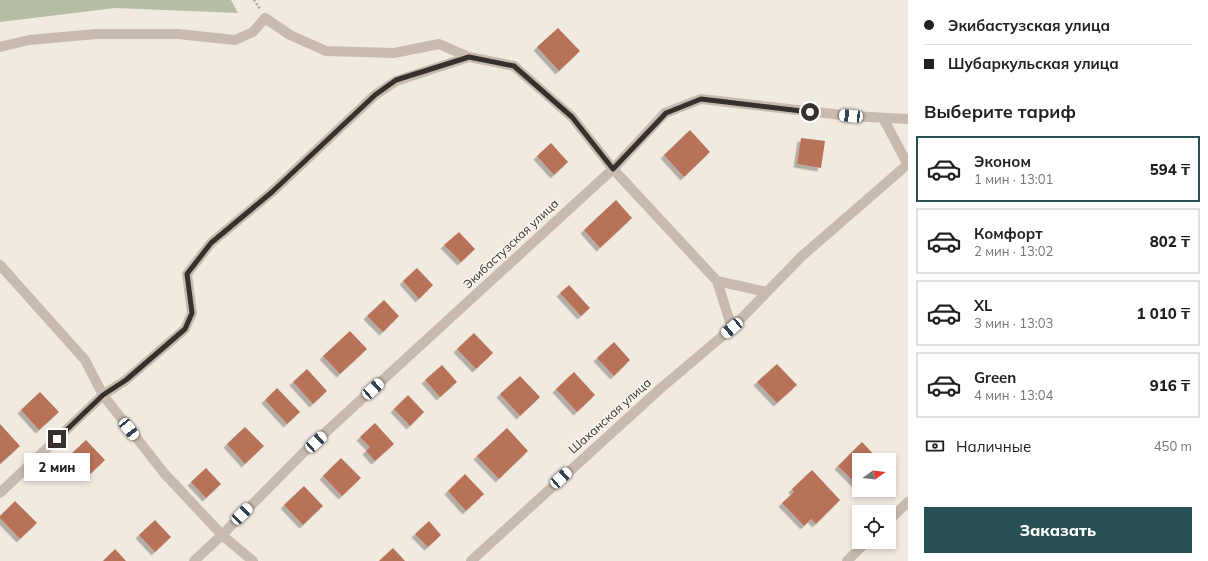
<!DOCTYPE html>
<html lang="ru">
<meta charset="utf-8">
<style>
:root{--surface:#fff;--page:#f6f6f6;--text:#202124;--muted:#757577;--line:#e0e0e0;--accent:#265054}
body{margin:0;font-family:Mulish,sans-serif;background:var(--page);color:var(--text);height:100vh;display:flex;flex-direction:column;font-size:15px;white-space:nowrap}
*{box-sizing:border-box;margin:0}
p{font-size:13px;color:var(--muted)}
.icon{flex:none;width:22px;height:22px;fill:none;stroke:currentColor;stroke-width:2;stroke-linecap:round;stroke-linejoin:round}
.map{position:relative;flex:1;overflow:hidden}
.side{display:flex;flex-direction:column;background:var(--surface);width:300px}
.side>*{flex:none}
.banner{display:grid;align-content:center;height:88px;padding:0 16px;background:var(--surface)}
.needle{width:26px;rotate:76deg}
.buttons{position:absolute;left:852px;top:453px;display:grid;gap:8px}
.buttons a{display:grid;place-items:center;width:44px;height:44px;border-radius:0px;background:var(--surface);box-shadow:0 2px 6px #0003;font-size:20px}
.end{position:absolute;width:18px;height:18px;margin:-9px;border:5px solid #37302c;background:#fff;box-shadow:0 0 0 2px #fff}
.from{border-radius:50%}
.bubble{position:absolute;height:28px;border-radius:0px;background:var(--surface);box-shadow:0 2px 6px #0003;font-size:13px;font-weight:800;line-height:28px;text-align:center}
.car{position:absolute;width:12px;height:24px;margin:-12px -6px;border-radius:5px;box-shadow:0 0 3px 1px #0007;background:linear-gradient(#fff 24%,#345 0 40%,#fff 0 76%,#345 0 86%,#fff 0)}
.banner b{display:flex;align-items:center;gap:14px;height:38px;font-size:15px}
.banner b+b{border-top:1px solid var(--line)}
.banner i{width:10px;height:10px;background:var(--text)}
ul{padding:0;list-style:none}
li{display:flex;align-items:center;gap:12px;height:66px;margin:0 8px 6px;padding:0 8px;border:2px solid var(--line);border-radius:0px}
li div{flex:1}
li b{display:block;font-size:15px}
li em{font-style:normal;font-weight:800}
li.active{border-color:var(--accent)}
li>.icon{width:36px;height:36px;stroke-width:1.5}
h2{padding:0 16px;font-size:18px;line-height:48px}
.pay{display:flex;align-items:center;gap:10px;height:44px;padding:0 16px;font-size:15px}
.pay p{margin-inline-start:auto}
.action{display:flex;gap:8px;margin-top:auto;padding:8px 16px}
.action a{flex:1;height:46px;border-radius:0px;background:var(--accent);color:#fff;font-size:16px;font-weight:800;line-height:46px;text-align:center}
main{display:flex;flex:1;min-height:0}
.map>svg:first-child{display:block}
.green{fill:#b4bea3}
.building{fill:#b87258;filter:url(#shadow)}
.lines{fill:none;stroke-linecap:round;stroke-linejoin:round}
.path{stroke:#b3a598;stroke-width:2.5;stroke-dasharray:2 2;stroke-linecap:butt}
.minor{stroke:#c8baae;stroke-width:10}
.tertiary{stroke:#c8baae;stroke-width:10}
.route{stroke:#37302c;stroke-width:5}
.labels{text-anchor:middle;stroke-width:3.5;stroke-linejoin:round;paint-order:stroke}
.street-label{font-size:12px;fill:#37302c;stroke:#f9f4ed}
</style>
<main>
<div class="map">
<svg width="908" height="561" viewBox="0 0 908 561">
<defs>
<filter id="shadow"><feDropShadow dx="-3.5" dy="3.5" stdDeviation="0" flood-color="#0004"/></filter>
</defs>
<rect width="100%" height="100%" fill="#f1eae1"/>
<path class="green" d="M 0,0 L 231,0 L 238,13 L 115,8 L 0,22 Z"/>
<path class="building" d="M 558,28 L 580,51 L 559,71 L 537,47 Z
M 690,130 L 710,152 L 684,177 L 664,155 Z
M 801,138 L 825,141 L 821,168 L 797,164 Z
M 551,143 L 568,162 L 554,175 L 537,156 Z
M 616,200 L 632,218 L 600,248 L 584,230 Z
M 459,232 L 475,249 L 461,262 L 444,245 Z
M 417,268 L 433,285 L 419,299 L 403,281 Z
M 569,285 L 590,308 L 581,316 L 560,293 Z
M 384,300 L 399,316 L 383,332 L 367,316 Z
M 350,331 L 367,349 L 340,374 L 323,356 Z
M 474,333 L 493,353 L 476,369 L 457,349 Z
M 614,342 L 630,360 L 614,376 L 597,358 Z
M 777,364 L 797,385 L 777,403 L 757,382 Z
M 442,365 L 457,382 L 440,397 L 425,380 Z
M 307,369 L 327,391 L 313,404 L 293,382 Z
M 574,372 L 595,395 L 577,412 L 556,389 Z
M 520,376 L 540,397 L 520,416 L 500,394 Z
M 277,388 L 300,412 L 287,424 L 265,400 Z
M 40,392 L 59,412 L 39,430 L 21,410 Z
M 408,395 L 424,412 L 410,426 L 394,409 Z
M 375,423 L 394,444 L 375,461 L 366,451 L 370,447 L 360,437 Z
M 0,424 L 20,446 L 0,464 Z
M 245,427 L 264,446 L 245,464 L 227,444 Z
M 507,428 L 528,451 L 499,479 L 477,456 Z
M 86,440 L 105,460 L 87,477 L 68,457 Z
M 862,442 L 879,460 L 859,460 L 859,485 L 858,486 L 838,466 Z
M 341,458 L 361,478 L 342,496 L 323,476 Z
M 206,468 L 221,484 L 206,498 L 191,482 Z
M 812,470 L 840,500 L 816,524 L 811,519 L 804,526 L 782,503 L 794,492 L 792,489 Z
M 465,474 L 484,494 L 466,511 L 448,491 Z
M 304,486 L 323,506 L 303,525 L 284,505 Z
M 15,501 L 37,523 L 20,539 L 0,518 L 0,516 Z
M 155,520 L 171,537 L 155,552 L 139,535 Z
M 429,521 L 441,535 L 428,547 L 415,534 Z
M 393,548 L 405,561 L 379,561 Z
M 115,549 L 126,561 L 103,561 Z"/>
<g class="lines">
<path class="path" d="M 254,0 L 260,9"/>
<path class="minor" d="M 0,47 L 29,40 L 96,34 L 178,34 L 235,40 L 253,32 L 265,18 L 290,35 L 326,51 L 394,53 L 439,44 L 469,57
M 883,118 L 908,165
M 0,265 L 85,360 L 103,395 L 164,473 L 222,535 L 253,561
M 717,281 L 732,328
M 0,493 L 103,395 L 126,380 L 185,329 L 192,313 L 187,274 L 211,243 L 272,192 L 375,95 L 396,81 L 469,57 L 514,66 L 572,117 L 613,169 L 717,281 L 767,292
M 194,561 L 222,535 L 304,452 L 613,169 L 665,113 L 701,99 L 851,116 L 908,119
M 471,561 L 661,388 L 732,328 L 802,256 L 908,164"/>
<path class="tertiary" d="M 889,520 L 908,502
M 847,561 L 866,542"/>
</g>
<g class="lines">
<path class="route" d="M 57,439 L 103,395 L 126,380 L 185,329 L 192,313 L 187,274 L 211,243 L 272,192 L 375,95 L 396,80 L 469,57 L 514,66 L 572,117 L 613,169 L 666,113 L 701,99 L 810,112"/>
</g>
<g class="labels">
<g class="street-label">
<text transform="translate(511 244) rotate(-43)" y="4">Экибастузская улица</text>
<text transform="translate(610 416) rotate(-42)" y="4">Шаханская улица</text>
</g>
</g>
</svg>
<div class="buttons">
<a><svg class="needle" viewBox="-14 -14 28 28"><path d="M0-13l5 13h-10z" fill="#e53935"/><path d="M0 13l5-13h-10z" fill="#757577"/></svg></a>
<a><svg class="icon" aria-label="locate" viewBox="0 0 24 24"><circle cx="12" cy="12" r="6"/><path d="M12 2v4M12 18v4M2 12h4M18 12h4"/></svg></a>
</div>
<i class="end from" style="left:810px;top:112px"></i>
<i class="end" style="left:57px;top:439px"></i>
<div class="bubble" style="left:24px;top:453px;width:66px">2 мин</div>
<i class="car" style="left:851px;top:116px;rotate:276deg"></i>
<i class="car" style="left:732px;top:328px;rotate:230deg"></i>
<i class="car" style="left:373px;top:389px;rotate:48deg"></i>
<i class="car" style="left:129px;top:429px;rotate:142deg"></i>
<i class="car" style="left:316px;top:442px;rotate:47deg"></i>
<i class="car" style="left:561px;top:478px;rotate:48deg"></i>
<i class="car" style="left:242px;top:514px;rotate:45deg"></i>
</div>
<section class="side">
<div class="banner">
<b><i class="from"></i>Экибастузская улица</b>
<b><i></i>Шубаркульская улица</b>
</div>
<h2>Выберите тариф</h2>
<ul>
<li class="active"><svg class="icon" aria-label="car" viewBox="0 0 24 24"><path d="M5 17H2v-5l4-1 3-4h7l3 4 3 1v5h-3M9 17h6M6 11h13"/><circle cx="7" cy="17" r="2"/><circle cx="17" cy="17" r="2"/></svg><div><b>Эконом</b><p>1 мин · 13:01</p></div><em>594 ₸</em></li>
<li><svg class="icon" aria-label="car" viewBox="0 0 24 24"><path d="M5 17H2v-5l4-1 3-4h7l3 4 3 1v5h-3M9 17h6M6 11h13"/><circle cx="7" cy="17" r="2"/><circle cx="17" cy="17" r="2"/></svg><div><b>Комфорт</b><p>2 мин · 13:02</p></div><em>802 ₸</em></li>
<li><svg class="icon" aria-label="car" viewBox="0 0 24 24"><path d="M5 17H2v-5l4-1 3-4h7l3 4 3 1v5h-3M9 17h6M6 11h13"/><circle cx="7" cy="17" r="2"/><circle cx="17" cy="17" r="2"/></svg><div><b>XL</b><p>3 мин · 13:03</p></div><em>1 010 ₸</em></li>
<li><svg class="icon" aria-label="car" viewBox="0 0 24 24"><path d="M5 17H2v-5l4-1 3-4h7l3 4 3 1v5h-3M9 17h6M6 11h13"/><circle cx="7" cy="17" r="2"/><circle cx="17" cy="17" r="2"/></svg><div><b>Green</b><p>4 мин · 13:04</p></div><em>916 ₸</em></li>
</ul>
<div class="pay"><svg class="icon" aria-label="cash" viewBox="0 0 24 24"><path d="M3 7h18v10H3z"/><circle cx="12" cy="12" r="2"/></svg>Наличные<p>450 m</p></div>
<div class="action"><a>Заказать</a></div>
</section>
</main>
